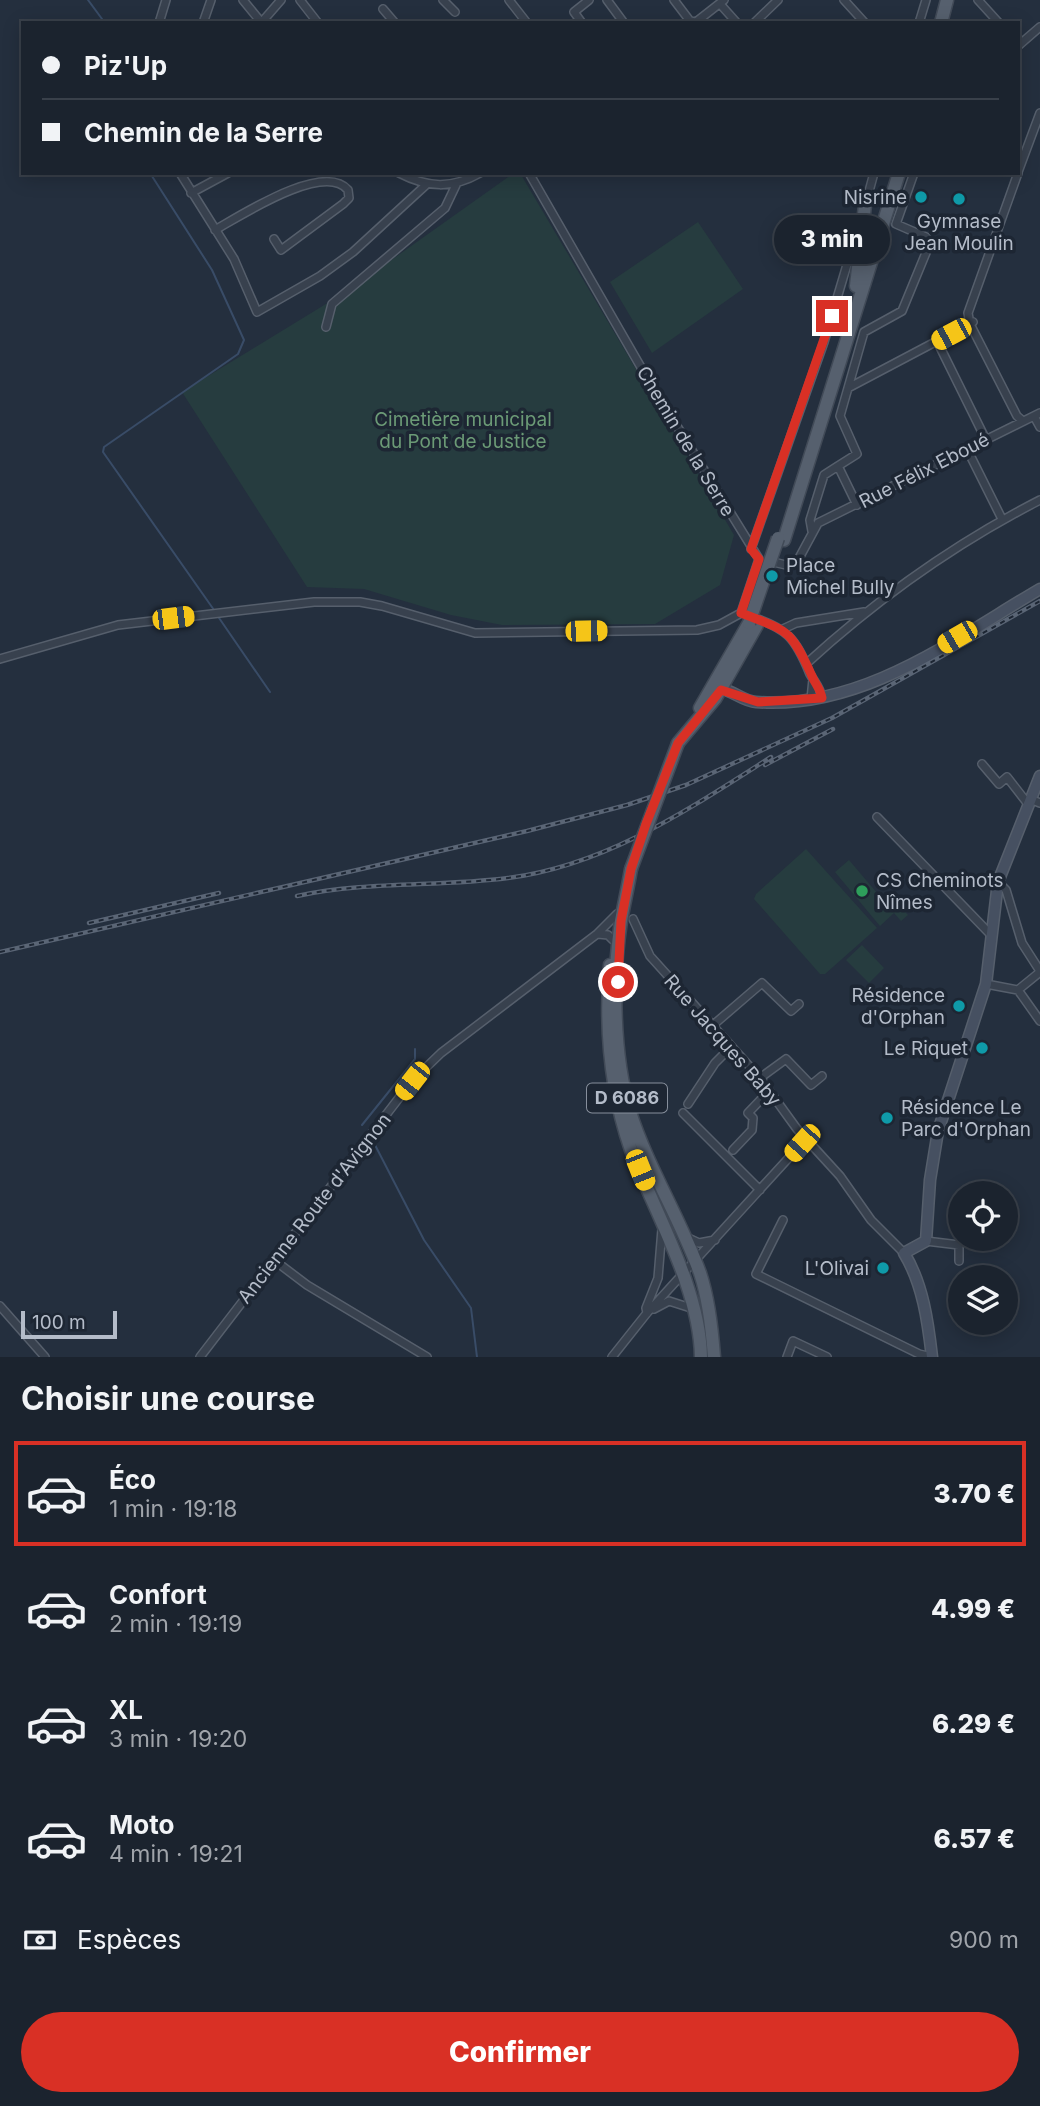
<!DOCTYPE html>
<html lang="fr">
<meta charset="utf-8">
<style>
:root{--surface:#1b232e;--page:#242b36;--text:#f1f3f6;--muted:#a0a4aa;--line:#39404a;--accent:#d93025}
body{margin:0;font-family:Inter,sans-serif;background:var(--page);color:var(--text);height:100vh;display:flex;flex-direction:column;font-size:26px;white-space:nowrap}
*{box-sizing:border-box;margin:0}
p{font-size:23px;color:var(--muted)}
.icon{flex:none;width:38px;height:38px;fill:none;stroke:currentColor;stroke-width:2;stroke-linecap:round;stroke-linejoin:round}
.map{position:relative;height:1357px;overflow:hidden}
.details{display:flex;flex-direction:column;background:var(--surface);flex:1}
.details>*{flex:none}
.top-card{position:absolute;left:21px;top:21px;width:999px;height:154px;border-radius:0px;box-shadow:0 4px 18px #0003,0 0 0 2px var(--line);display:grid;align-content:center;height:154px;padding:0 21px;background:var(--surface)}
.fabs{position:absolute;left:948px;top:1181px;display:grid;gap:14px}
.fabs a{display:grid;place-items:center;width:70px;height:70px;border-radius:50%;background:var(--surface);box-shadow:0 4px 18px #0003,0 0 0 2px var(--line);font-size:35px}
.scale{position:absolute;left:21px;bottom:18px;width:96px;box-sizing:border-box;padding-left:7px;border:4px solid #b4bcc9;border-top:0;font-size:19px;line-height:24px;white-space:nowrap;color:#b4bcc9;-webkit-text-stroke:5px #1d2633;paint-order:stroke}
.end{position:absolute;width:32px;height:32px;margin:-16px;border:9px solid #d93025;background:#fff;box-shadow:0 0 0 4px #fff}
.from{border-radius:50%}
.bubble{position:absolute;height:49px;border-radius:24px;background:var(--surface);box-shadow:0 4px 18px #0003,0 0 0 2px var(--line);font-size:23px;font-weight:800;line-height:49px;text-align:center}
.car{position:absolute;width:21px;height:42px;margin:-21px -10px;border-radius:9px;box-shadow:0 0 5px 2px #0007;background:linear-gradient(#f5c518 24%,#345 0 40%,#f5c518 0 76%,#345 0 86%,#f5c518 0)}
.top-card b{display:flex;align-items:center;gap:24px;height:66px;font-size:26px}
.top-card b+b{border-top:2px solid var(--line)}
.top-card i{width:18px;height:18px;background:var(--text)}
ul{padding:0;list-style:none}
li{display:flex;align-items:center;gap:21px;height:105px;margin:0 14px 10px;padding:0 7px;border:4px solid transparent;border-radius:0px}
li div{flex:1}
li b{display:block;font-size:26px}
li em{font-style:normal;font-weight:800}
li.on{border-color:var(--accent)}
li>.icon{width:63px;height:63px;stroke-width:1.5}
h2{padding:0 21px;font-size:32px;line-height:84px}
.pay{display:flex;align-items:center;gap:18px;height:77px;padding:0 21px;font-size:26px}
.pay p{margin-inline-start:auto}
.primary-button{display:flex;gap:14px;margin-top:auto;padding:14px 21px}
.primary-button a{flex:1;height:80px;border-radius:42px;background:var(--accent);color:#fff;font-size:28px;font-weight:800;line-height:80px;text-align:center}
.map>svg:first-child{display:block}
.green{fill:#263c3f}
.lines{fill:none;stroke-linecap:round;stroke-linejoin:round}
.stream{stroke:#394c67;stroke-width:2}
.street-casing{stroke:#565f6c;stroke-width:10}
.secondary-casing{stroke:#565f6c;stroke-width:13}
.primary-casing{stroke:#414a57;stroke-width:15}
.street{stroke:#38414e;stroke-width:7}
.secondary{stroke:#465061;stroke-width:10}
.primary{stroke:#56606e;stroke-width:12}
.rail-casing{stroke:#5a6575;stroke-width:4.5}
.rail{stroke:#1d2633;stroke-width:2;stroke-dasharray:5;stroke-linecap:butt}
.primary-bridge-casing{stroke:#414a57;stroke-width:15;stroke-linecap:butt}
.primary-bridge{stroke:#56606e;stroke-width:12}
.route{stroke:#d93025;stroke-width:9}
.culture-dot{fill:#0f9aa8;stroke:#1d2633;stroke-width:2.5}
.leisure-dot{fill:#2e9e5b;stroke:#1d2633;stroke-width:2.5}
.labels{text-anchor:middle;stroke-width:7;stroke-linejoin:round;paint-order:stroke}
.shield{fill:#1d2633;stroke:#878f9c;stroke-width:2}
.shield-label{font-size:18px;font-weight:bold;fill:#b4bcc9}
.poi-label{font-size:19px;fill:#b4bcc9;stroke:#1d2633;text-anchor:end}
.park-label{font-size:19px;fill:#6b9a76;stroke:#1d2633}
.street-label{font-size:19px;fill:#b4bcc9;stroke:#1d2633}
</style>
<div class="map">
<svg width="1040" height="1357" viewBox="0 0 1040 1357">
<rect width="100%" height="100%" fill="#242f3e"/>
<path class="green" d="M 514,173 L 520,173 L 734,535 L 720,585 L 655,624 L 502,625 L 451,615 L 364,589 L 307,587 L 182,392 L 352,288 Z
M 698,222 L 743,289 L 652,353 L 610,282 Z
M 806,849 L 877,928 L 825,974 L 820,974 L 754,899 L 756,894 Z
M 849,860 L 883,900 L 889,895 L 908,915 L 901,921 L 894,913 L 880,926 L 835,872 Z
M 862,945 L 884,968 L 869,983 L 846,960 Z"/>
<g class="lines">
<path class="stream" d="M 88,0 L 105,23
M 150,173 L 212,270 L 244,340 L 238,354 L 104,447 L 103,452 L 214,610
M 217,615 L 270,692
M 362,1125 L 415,1059 L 415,1049
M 374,1143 L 424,1240 L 471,1308 L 477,1357"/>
<g class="street-casing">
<path id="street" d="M 243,0 L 261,22
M 300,0 L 318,23
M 443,0 L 455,12
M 509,0 L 527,23
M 607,0 L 624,23
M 674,0 L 690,21 L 696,22 L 724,0
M 844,0 L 865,23
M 978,0 L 999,23
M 720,4 L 737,23
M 383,9 L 395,23
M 159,23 L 166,0
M 203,23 L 211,0
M 261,23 L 281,0
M 582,23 L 574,12 L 589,0
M 754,23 L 778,0
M 919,23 L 926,0
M 1018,46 L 1040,27
M 1018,172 L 1040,113
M 180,173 L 234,259 L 257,312 L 320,276 L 353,252 L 427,184
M 399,173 C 428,188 452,189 480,173
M 529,173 L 646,376 L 759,559
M 1018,173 L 968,313 L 970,324 L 1017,416 L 1023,421
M 191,193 L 228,173
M 865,206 L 874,173
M 215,230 C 240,216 324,161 348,190 L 349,198 L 343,204 L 281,250 L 274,239
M 326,327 L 332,304 L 445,208 L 456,185
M 937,341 L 986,440
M 848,388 L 864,332 L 902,311 L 930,243 L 926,237 L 896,224 L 914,173
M 1034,416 L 1040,427
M 967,449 L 1002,519
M 857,505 L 838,466 L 857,454 L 840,416 L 848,388 L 973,322
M 812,531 L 810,520 L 824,475 L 838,466
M 751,549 L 824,342 L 857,231
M 769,561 L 786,565 L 798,560 L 818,523 L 1040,413
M 741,613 L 759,559
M 749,616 C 787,628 795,637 810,674 C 815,683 820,687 822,698
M 783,629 L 796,623 L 864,612
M 0,659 L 118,625 L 314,602 L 360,602 L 382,606 L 475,633 L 697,630 L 719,625 L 741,613
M 806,664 C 876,600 956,543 1040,500
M 811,699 L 813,679
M 982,764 L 999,784 L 1007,777 L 1028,804
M 1030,799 L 1040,803
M 877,817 L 992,936
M 998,882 L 1006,890 L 1022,943 L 1040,971
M 633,919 L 650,956 L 760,1078 L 797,1129 L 840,1176 L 871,1220 L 904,1253
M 598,934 L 608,935 L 613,940
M 986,984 L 1018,990 L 1040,972
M 1018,990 L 1040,1021
M 712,1026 L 762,983 L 791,1011 L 799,1004
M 760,1078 L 786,1059 L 811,1085 L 822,1076
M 688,1104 L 715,1063 L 730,1048
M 683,1113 L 760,1190
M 733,1150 L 752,1130 L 753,1118 L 748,1113 L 769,1091
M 783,1220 L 756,1274 L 919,1354 L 932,1357
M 686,1237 L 699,1243 L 715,1240
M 926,1241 L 959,1245 L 959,1261
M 274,1260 L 307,1285 L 427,1357
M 0,1306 L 45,1357
M 654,1309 L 669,1301 L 694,1309
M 647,1313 L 646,1308 L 658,1278 L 662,1229
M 200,1357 L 412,1081 L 441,1053 L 597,934 L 617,914
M 612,1357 L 647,1313 L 806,1139
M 787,1357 L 793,1341 L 827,1357"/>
</g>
<g class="secondary-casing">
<path id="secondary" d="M 721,689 C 734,691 743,701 756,702 C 862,710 953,640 1040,589
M 932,1357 C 928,1322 923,1284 904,1253 L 926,1241 L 930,1180 L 938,1131 L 986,984 L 998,882 L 1040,776"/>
</g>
<g class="primary-casing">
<path id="primary" d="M 941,23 L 947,0
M 856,286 L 865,205
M 784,540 L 899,173
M 700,708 L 749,623
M 678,743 L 715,699 L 757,625
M 631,869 C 628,887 624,904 621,921 C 612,979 613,1056 630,1112 C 648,1168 680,1218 700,1273 C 709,1300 712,1329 714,1357
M 610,965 C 605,1027 610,1090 631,1150 C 655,1213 700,1289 701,1357"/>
</g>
<use href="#street" class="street"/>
<use href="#secondary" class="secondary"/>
<use href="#primary" class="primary"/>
<g class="rail-casing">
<path id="rail" d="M 765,765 L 833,729
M 297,896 C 367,881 438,887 508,878 C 607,865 689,809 771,757
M 89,923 L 219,893
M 0,952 L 527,831 L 627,805 L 686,785 L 832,718 L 1040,601"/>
</g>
<use href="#rail" class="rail"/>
<g class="primary-bridge-casing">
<path id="primary-bridge" d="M 749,623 L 778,538
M 631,869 L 678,743"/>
</g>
<use href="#primary-bridge" class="primary-bridge"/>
</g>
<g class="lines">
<path class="route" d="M 618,982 L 621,921 L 631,869 L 646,824 L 678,743 L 721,690 L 758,702 L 822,698 C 820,688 815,684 811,674 C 790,628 787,631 741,613 L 759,559 L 751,549 L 832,316"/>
</g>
<g class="culture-dot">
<circle cx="921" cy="197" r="7"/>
<circle cx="959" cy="199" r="7"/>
<circle cx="772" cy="576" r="7"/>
<circle cx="959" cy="1006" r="7"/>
<circle cx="982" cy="1048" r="7"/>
<circle cx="887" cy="1118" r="7"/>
<circle cx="883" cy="1268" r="7"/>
</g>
<circle class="leisure-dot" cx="862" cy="891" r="7"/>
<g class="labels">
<rect class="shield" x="587" y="1083.5" width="80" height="29" rx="5"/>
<g class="shield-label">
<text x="627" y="1104">D 6086</text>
</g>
<g class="poi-label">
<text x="907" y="204">Nisrine</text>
<text x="959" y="228" text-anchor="middle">Gymnase<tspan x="959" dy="22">Jean Moulin</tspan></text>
<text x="786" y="572" text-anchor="start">Place<tspan x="786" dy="22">Michel Bully</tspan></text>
<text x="876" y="887" text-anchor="start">CS Cheminots<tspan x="876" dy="22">Nîmes</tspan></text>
<text x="945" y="1002">Résidence<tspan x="945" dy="22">d'Orphan</tspan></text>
<text x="968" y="1055">Le Riquet</text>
<text x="901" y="1114" text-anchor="start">Résidence Le<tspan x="901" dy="22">Parc d'Orphan</tspan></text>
<text x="869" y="1275">L'Olivai</text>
</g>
<g class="park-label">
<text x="463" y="426">Cimetière municipal<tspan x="463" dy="22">du Pont de Justice</tspan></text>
</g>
<g class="street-label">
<text transform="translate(686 441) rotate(59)" y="7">Chemin de la Serre</text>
<text transform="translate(924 470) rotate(-27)" y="7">Rue Félix Eboué</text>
<text transform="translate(723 1040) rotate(49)" y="7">Rue Jacques Baby</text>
<text transform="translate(314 1208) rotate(-52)" y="7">Ancienne Route d'Avignon</text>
</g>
</g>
</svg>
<div class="fabs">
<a><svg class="icon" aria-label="locate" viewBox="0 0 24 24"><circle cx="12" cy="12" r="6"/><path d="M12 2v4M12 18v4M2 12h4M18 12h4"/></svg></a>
<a><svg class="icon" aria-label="layers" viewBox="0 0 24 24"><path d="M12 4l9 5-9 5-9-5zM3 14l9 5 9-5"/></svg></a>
</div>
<div class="scale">100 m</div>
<i class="end from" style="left:618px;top:982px"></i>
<i class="end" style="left:832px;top:316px"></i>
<div class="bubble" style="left:774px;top:215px;width:116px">3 min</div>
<i class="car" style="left:951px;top:334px;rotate:242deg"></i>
<i class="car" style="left:173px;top:618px;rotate:83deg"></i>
<i class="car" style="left:586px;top:631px;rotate:89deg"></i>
<i class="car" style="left:957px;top:637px;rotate:240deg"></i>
<i class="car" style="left:412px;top:1081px;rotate:218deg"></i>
<i class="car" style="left:802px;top:1143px;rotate:222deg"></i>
<i class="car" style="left:640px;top:1170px;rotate:158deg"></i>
<div class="top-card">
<b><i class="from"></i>Piz'Up</b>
<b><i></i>Chemin de la Serre</b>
</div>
</div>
<section class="details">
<h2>Choisir une course</h2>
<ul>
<li class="on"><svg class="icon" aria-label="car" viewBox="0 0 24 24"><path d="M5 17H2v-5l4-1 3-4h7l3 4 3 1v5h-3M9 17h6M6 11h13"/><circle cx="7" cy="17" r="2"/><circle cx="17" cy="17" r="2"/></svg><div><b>Éco</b><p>1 min · 19:18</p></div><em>3.70 €</em></li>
<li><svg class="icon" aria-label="car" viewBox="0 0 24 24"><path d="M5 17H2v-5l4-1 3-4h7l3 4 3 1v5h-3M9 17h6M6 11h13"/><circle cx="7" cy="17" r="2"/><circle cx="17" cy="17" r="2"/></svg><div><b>Confort</b><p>2 min · 19:19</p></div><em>4.99 €</em></li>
<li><svg class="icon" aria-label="car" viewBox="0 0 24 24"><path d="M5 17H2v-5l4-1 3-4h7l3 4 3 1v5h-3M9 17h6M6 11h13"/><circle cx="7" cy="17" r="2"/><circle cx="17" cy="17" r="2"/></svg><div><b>XL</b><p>3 min · 19:20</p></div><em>6.29 €</em></li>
<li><svg class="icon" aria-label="car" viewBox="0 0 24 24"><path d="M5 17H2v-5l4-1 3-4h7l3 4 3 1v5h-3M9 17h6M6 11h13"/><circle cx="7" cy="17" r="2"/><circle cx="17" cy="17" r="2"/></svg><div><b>Moto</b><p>4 min · 19:21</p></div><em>6.57 €</em></li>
</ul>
<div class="pay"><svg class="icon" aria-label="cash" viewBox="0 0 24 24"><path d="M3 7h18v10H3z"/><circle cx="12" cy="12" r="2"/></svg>Espèces<p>900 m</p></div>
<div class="primary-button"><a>Confirmer</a></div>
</section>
